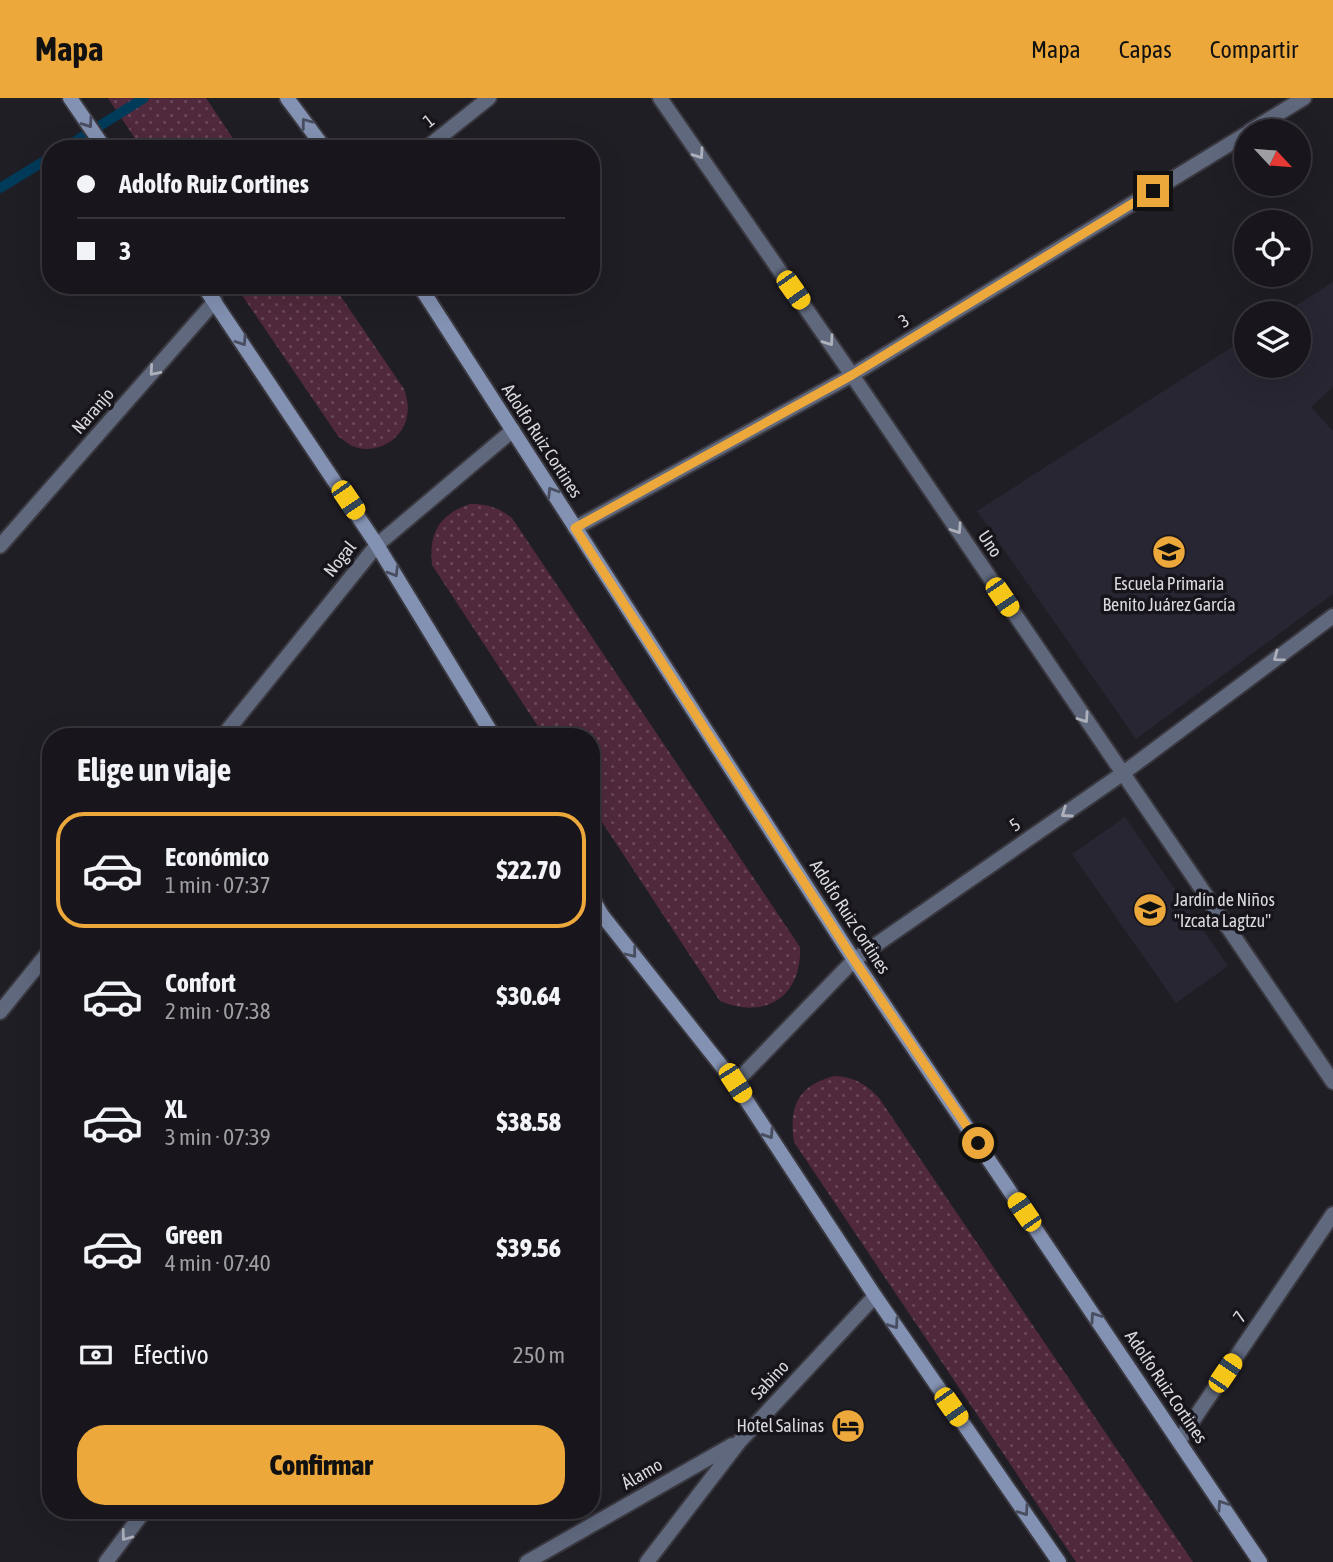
<!DOCTYPE html>
<html lang="es">
<meta charset="utf-8">
<style>
:root{--surface:#18161c;--page:#252329;--text:#f1f3f6;--muted:#9f9fa3;--line:#36353b;--accent:#eda83b}
body{margin:0;font-family:"Asap Condensed",sans-serif;background:var(--page);color:var(--text);height:100vh;display:flex;flex-direction:column;font-size:26px;white-space:nowrap}
*{box-sizing:border-box;margin:0}
p{font-size:23px;color:var(--muted)}
.icon{flex:none;width:38px;height:38px;fill:none;stroke:currentColor;stroke-width:2;stroke-linecap:round;stroke-linejoin:round}
.map{position:relative;flex:1;overflow:hidden}
.sheet{position:absolute;left:42px;top:630px;width:558px;height:791px;display:flex;flex-direction:column;background:var(--surface);border-radius:28px;box-shadow:0 7px 28px #0002,0 0 0 2px var(--line)}
.sheet>*{flex:none}
.top-card{position:absolute;left:42px;top:42px;width:558px;height:154px;border-radius:28px;box-shadow:0 7px 28px #0002,0 0 0 2px var(--line);display:grid;align-content:center;height:154px;padding:0 35px;background:var(--surface)}
.needle{width:46px;rotate:116deg}
.tools{position:absolute;left:1234px;top:21px;display:grid;gap:14px}
.tools a{display:grid;place-items:center;width:77px;height:77px;border-radius:50%;background:var(--surface);box-shadow:0 7px 28px #0002,0 0 0 2px var(--line);font-size:35px}
.end{position:absolute;width:32px;height:32px;margin:-16px;border:9px solid #eda83b;background:#111;box-shadow:0 0 0 4px #111}
.from{border-radius:50%}
.car{position:absolute;width:21px;height:42px;margin:-21px -10px;border-radius:9px;box-shadow:0 0 5px 2px #0007;background:linear-gradient(#f5c518 24%,#345 0 40%,#f5c518 0 76%,#345 0 86%,#f5c518 0)}
.top-card b{display:flex;align-items:center;gap:24px;height:66px;font-size:26px}
.top-card b+b{border-top:2px solid var(--line)}
.top-card i{width:18px;height:18px;background:var(--text)}
ul{padding:0;list-style:none}
li{display:flex;align-items:center;gap:21px;height:116px;margin:0 14px 10px;padding:0 21px;border:4px solid transparent;border-radius:28px}
li div{flex:1}
li b{display:block;font-size:26px}
li em{font-style:normal;font-weight:800}
li.active{border-color:var(--accent)}
li>.icon{width:63px;height:63px;stroke-width:1.5}
h2{padding:0 35px;font-size:32px;line-height:84px}
.pay{display:flex;align-items:center;gap:18px;height:77px;padding:0 35px;font-size:26px}
.pay p{margin-inline-start:auto}
.action{display:flex;gap:14px;margin-top:auto;padding:14px 35px}
.action a{flex:1;height:80px;border-radius:28px;background:var(--accent);color:#111;font-size:28px;font-weight:800;line-height:80px;text-align:center}
header{display:flex;align-items:center;gap:42px;box-sizing:border-box;height:98px;padding:0 35px;background:var(--accent);color:#111}
header strong{font-size:33px}
nav{display:flex;gap:38px;margin-inline-start:auto;font-size:24px}
.map>svg:first-child{display:block}
.built{fill:#282632}
.grass{fill:url(#grass-dots)}
.lines{fill:none;stroke-linecap:round;stroke-linejoin:round}
.stream{stroke:#003b5a;stroke-width:10}
.street-casing{stroke:#3a383f;stroke-width:18}
.secondary-casing{stroke:#3a383f;stroke-width:18}
.street{stroke:#5f687d;stroke-width:14}
.secondary{stroke:#8391b2;stroke-width:14}
.oneway{stroke:#484d5f}
.oneway2{stroke:#aeb1bb}
.route{stroke:#eda83b;stroke-width:9}
.labels{text-anchor:middle;stroke-width:7;stroke-linejoin:round;paint-order:stroke}
.street-label{font-size:18px;fill:#d9d9dd;stroke:#17151b}
.poi-label{font-size:18px;fill:#d9d9dd;stroke:#17151b}
</style>
<header>
<strong>Mapa</strong>
<nav><a>Mapa</a><a>Capas</a><a>Compartir</a></nav>
</header>
<div class="map">
<svg width="1333" height="1464" viewBox="0 0 1333 1464">
<defs>
<pattern id="grass-dots" width="8" height="8" patternUnits="userSpaceOnUse" patternTransform="scale(1.75)"><rect width="8" height="8" fill="#50293c"/><path d="M2 2h.1M6 6h.1" fill="none" stroke="#694758" stroke-width="1.8" stroke-linecap="round"/></pattern>
</defs>
<rect width="100%" height="100%" fill="#201e25"/>
<path class="built" d="M 1333,184 L 1333,289 L 1311,309 L 1333,333 L 1333,496 L 1136,641 L 977,413 L 1246,240 L 1246,268 L 1298,268 L 1298,215 L 1284,215 Z
M 1125,719 L 1228,868 L 1176,905 L 1072,756 Z"/>
<path class="grass" d="M 108,0 L 206,0 L 240,51 L 142,51 Z
M 235,187 L 333,187 L 404,291 C 407,300 409,308 407,318 C 403,342 375,358 352,348 C 347,345 342,341 338,338 Z
M 470,406 C 487,406 498,409 512,420 L 800,849 C 802,899 765,922 720,903 L 592,709 L 592,639 L 545,639 L 432,467 C 429,434 439,417 470,406 Z
M 834,978 C 854,979 865,985 879,1000 L 1193,1464 L 1076,1464 L 794,1044 C 789,1009 797,988 834,978 Z"/>
<g class="lines">
<path class="stream" d="M 63,51 L 144,0
M 0,90 L 51,59"/>
<g class="street-casing">
<path id="street" d="M 660,0 L 852,277 L 1333,984
M 1250,33 L 1304,0
M 425,51 L 489,0
M 575,430 L 852,277 L 1246,36
M 0,448 L 215,203
M 222,639 L 377,447 L 513,332
M 592,830 L 602,817
M 0,914 L 51,851
M 735,985 L 854,862 L 1122,676 L 1333,518
M 1179,1343 L 1333,1116
M 106,1464 L 145,1412
M 527,1464 L 732,1347
M 647,1464 L 740,1343 L 875,1198"/>
</g>
<g class="secondary-casing">
<path id="secondary" d="M 70,0 L 105,51
M 287,0 L 325,51
M 203,187 L 377,447 L 494,639
M 419,187 L 854,862 L 1260,1464
M 592,800 L 602,817 L 735,985 L 875,1198 L 1059,1464"/>
</g>
<use href="#street" class="street"/>
<use href="#secondary" class="secondary"/>
</g>
<defs><path id="oneway-chevron" d="M-2-3.5L2.5 0L-2 3.5" fill="none" stroke-width="1.6" stroke-linecap="round" stroke-linejoin="round" transform="scale(1.75)"/></defs>
<g class="oneway">
<use href="#oneway-chevron" transform="translate(88 25) rotate(55)"/>
<use href="#oneway-chevron" transform="translate(306 25) rotate(-127)"/>
<use href="#oneway-chevron" transform="translate(242 243) rotate(56)"/>
<use href="#oneway-chevron" transform="translate(552 394) rotate(-122)"/>
<use href="#oneway-chevron" transform="translate(394 474) rotate(59)"/>
<use href="#oneway-chevron" transform="translate(632 855) rotate(52)"/>
<use href="#oneway-chevron" transform="translate(769 1036) rotate(57)"/>
<use href="#oneway-chevron" transform="translate(1095 1219) rotate(-124)"/>
<use href="#oneway-chevron" transform="translate(894 1226) rotate(55)"/>
<use href="#oneway-chevron" transform="translate(1222 1407) rotate(-124)"/>
<use href="#oneway-chevron" transform="translate(1024 1413) rotate(55)"/>
</g>
<g class="oneway2">
<use href="#oneway-chevron" transform="translate(699 56) rotate(55)"/>
<use href="#oneway-chevron" transform="translate(829 243) rotate(55)"/>
<use href="#oneway-chevron" transform="translate(154 273) rotate(131)"/>
<use href="#oneway-chevron" transform="translate(957 431) rotate(56)"/>
<use href="#oneway-chevron" transform="translate(1278 559) rotate(143)"/>
<use href="#oneway-chevron" transform="translate(1084 620) rotate(56)"/>
<use href="#oneway-chevron" transform="translate(1066 715) rotate(145)"/>
<use href="#oneway-chevron" transform="translate(126 1438) rotate(127)"/>
</g>
<g class="lines">
<path class="route" d="M 978,1045 L 854,862 L 575,430 L 852,277 L 1153,93"/>
</g>
<defs>
<g id="school-disc" transform="scale(1.75)"><circle r="9.5" fill="#eda83b" stroke="#17151b"/><path d="M0-5L7-2L0 1L-7-2ZM-4 1L0 2.5L4 1V4Q0 6-4 4Z" fill="#111"/></g>
<g id="hotel-disc" transform="scale(1.75)"><circle r="9.5" fill="#eda83b" stroke="#17151b"/><path d="M-6-4.5h1.5V1H6V5H4.5V3h-9V5H-6ZM-4 0a1.8 1.8 0 1 1 3.6 0ZM.5 0V-2.5h3Q6-2.5 6 0Z" fill="#111"/></g>
</defs>
<g fill-rule="evenodd">
<use href="#school-disc" x="1169" y="454"/>
<use href="#school-disc" x="1150" y="812"/>
<use href="#hotel-disc" x="848" y="1328"/>
</g>
<g class="labels">
<g class="street-label">
<text transform="translate(429 23) rotate(-38)" y="6">1</text>
<text transform="translate(904 223) rotate(-31)" y="6">3</text>
<text transform="translate(93 313) rotate(-49)" y="6">Naranjo</text>
<text transform="translate(542 343) rotate(57)" y="6">Adolfo Ruiz Cortines</text>
<text transform="translate(990 446) rotate(56)" y="6">Uno</text>
<text transform="translate(340 461) rotate(-51)" y="6">Nogal</text>
<text transform="translate(1015 727) rotate(-35)" y="6">5</text>
<text transform="translate(850 819) rotate(57)" y="6">Adolfo Ruiz Cortines</text>
<text transform="translate(1240 1219) rotate(-56)" y="6">7</text>
<text transform="translate(770 1282) rotate(-47)" y="6">Sabino</text>
<text transform="translate(1166 1289) rotate(56)" y="6">Adolfo Ruiz Cortines</text>
<text transform="translate(642 1376) rotate(-30)" y="6">Álamo</text>
</g>
<g class="poi-label">
<text x="1169" y="492">Escuela Primaria<tspan x="1169" dy="21">Benito Juárez García</tspan></text>
<text x="1174" y="808" text-anchor="start">Jardín de Niños<tspan x="1174" dy="21">"Izcata Lagtzu"</tspan></text>
<text x="824" y="1334" text-anchor="end">Hotel Salinas</text>
</g>
</g>
</svg>
<div class="tools">
<a><svg class="needle" viewBox="-14 -14 28 28"><path d="M0-13l5 13h-10z" fill="#e53935"/><path d="M0 13l5-13h-10z" fill="#9f9fa3"/></svg></a>
<a><svg class="icon" aria-label="locate" viewBox="0 0 24 24"><circle cx="12" cy="12" r="6"/><path d="M12 2v4M12 18v4M2 12h4M18 12h4"/></svg></a>
<a><svg class="icon" aria-label="layers" viewBox="0 0 24 24"><path d="M12 4l9 5-9 5-9-5zM3 14l9 5 9-5"/></svg></a>
</div>
<i class="end from" style="left:978px;top:1045px"></i>
<i class="end" style="left:1153px;top:93px"></i>
<i class="car" style="left:793px;top:192px;rotate:145deg"></i>
<i class="car" style="left:348px;top:402px;rotate:146deg"></i>
<i class="car" style="left:1002px;top:499px;rotate:146deg"></i>
<i class="car" style="left:735px;top:985px;rotate:147deg"></i>
<i class="car" style="left:1024px;top:1114px;rotate:326deg"></i>
<i class="car" style="left:1225px;top:1275px;rotate:34deg"></i>
<i class="car" style="left:951px;top:1309px;rotate:145deg"></i>
<div class="top-card">
<b><i class="from"></i>Adolfo Ruiz Cortines</b>
<b><i></i>3</b>
</div>
<section class="sheet">
<h2>Elige un viaje</h2>
<ul>
<li class="active"><svg class="icon" aria-label="car" viewBox="0 0 24 24"><path d="M5 17H2v-5l4-1 3-4h7l3 4 3 1v5h-3M9 17h6M6 11h13"/><circle cx="7" cy="17" r="2"/><circle cx="17" cy="17" r="2"/></svg><div><b>Económico</b><p>1 min · 07:37</p></div><em>$22.70</em></li>
<li><svg class="icon" aria-label="car" viewBox="0 0 24 24"><path d="M5 17H2v-5l4-1 3-4h7l3 4 3 1v5h-3M9 17h6M6 11h13"/><circle cx="7" cy="17" r="2"/><circle cx="17" cy="17" r="2"/></svg><div><b>Confort</b><p>2 min · 07:38</p></div><em>$30.64</em></li>
<li><svg class="icon" aria-label="car" viewBox="0 0 24 24"><path d="M5 17H2v-5l4-1 3-4h7l3 4 3 1v5h-3M9 17h6M6 11h13"/><circle cx="7" cy="17" r="2"/><circle cx="17" cy="17" r="2"/></svg><div><b>XL</b><p>3 min · 07:39</p></div><em>$38.58</em></li>
<li><svg class="icon" aria-label="car" viewBox="0 0 24 24"><path d="M5 17H2v-5l4-1 3-4h7l3 4 3 1v5h-3M9 17h6M6 11h13"/><circle cx="7" cy="17" r="2"/><circle cx="17" cy="17" r="2"/></svg><div><b>Green</b><p>4 min · 07:40</p></div><em>$39.56</em></li>
</ul>
<div class="pay"><svg class="icon" aria-label="cash" viewBox="0 0 24 24"><path d="M3 7h18v10H3z"/><circle cx="12" cy="12" r="2"/></svg>Efectivo<p>250 m</p></div>
<div class="action"><a>Confirmar</a></div>
</section>
</div>
